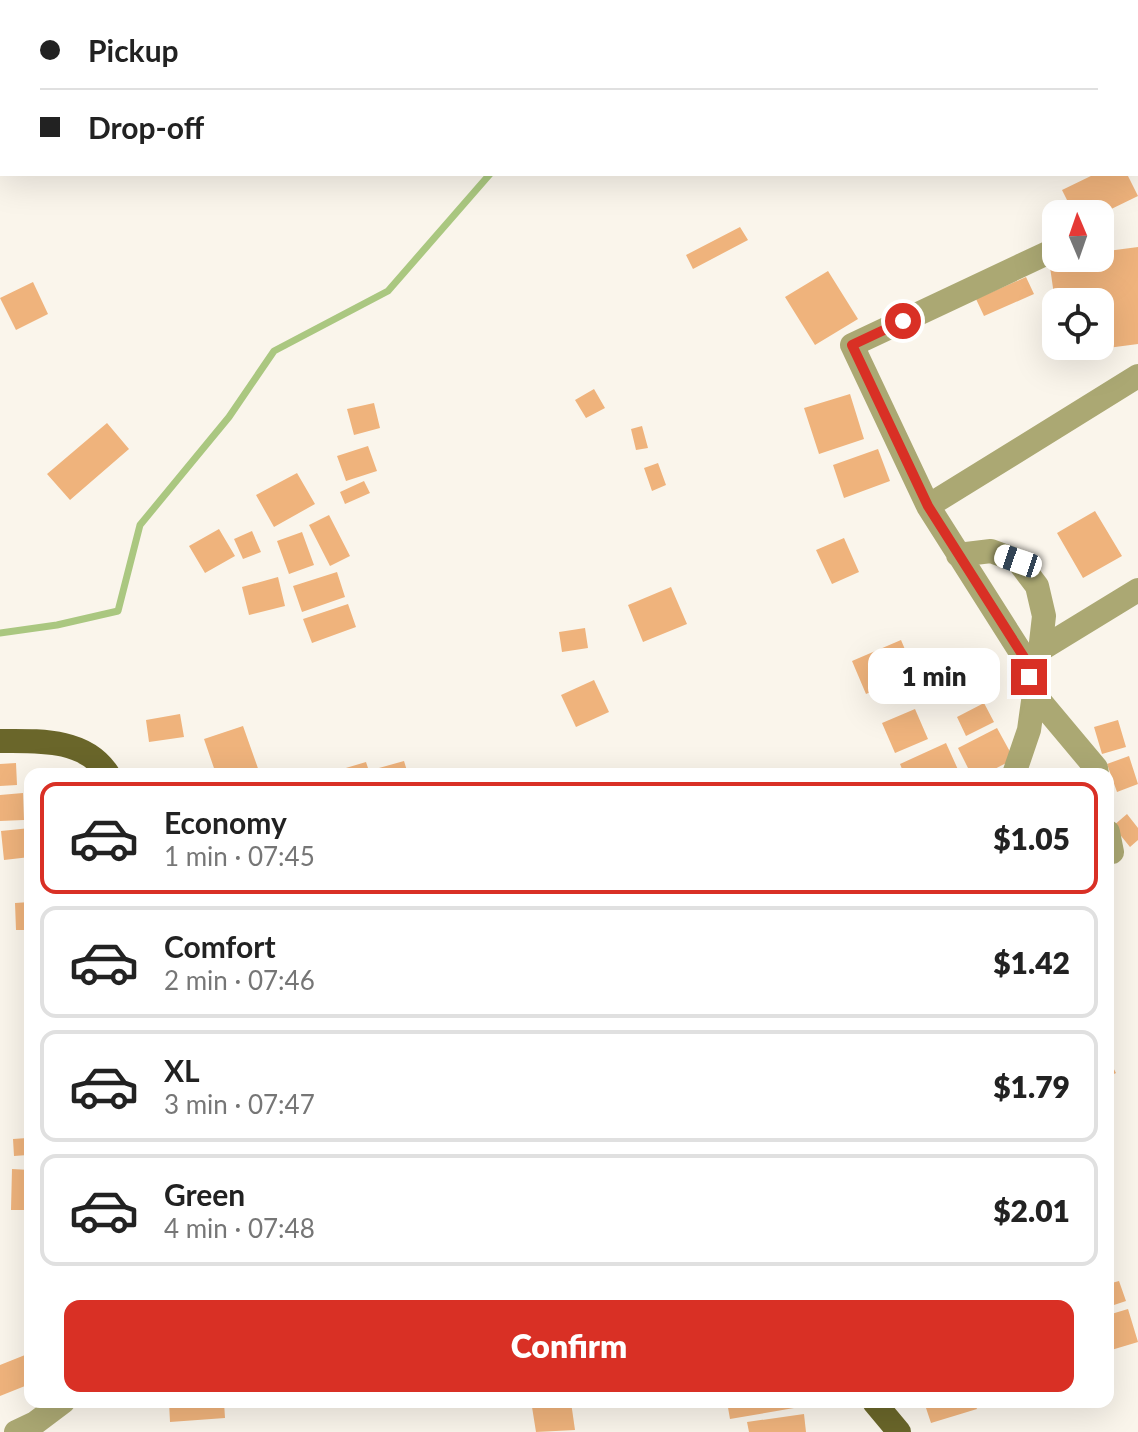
<!DOCTYPE html>
<meta charset="utf-8">
<style>
:root{--surface:#fff;--page:#f6f6f6;--text:#222;--muted:#767676;--line:#e0e0e0;--accent:#d93025}
body{margin:0;font-family:Lato,sans-serif;background:var(--page);color:var(--text);height:100vh;display:flex;flex-direction:column;font-size:30px;white-space:nowrap}
*{box-sizing:border-box;margin:0}
p{font-size:26px;color:var(--muted)}
.icon{flex:none;width:44px;height:44px;fill:none;stroke:currentColor;stroke-width:2;stroke-linecap:round;stroke-linejoin:round}
.map{position:relative;flex:1;overflow:hidden}
.sheet{position:absolute;left:24px;top:768px;width:1090px;height:640px;display:flex;flex-direction:column;background:var(--surface);border-radius:16px;box-shadow:0 8px 32px #0002}
.sheet>*{flex:none}
.top-card{position:absolute;left:0px;top:0px;width:1138px;height:176px;box-shadow:0 8px 32px #0002;display:grid;align-content:center;height:176px;padding:0 40px;background:var(--surface)}
.needle{width:52px;rotate:358deg}
.tools{position:absolute;left:1042px;top:200px;display:grid;gap:16px}
.tools a{display:grid;place-items:center;width:72px;height:72px;border-radius:16px;background:var(--surface);box-shadow:0 8px 32px #0002;font-size:40px}
.end{position:absolute;width:36px;height:36px;margin:-18px;border:10px solid #d93025;background:#fff;box-shadow:0 0 0 4px #fff}
.from{border-radius:50%}
.bubble{position:absolute;height:56px;border-radius:16px;background:var(--surface);box-shadow:0 8px 32px #0002;font-size:26px;font-weight:800;line-height:56px;text-align:center}
.car{position:absolute;width:24px;height:48px;margin:-24px -12px;border-radius:10px;box-shadow:0 0 6px 2px #0007;background:linear-gradient(#fff 24%,#345 0 40%,#fff 0 76%,#345 0 86%,#fff 0)}
.top-card b{display:flex;align-items:center;gap:28px;height:76px;font-size:30px}
.top-card b+b{border-top:2px solid var(--line)}
.top-card i{width:20px;height:20px;background:var(--text)}
ul{padding:14px 0 0;list-style:none}
li{display:flex;align-items:center;gap:24px;height:112px;margin:0 16px 12px;padding:0 24px;border:4px solid var(--line);border-radius:16px}
li div{flex:1}
li b{display:block;font-size:30px}
li em{font-style:normal;font-weight:800}
li.on{border-color:var(--accent)}
li>.icon{width:72px;height:72px;stroke-width:1.5}
.action{display:flex;gap:16px;margin-top:auto;padding:16px 40px}
.action a{flex:1;height:92px;border-radius:16px;background:var(--accent);color:#fff;font-size:32px;font-weight:800;line-height:92px;text-align:center}
.map>svg:first-child{display:block}
.lines{fill:none;stroke-linecap:round;stroke-linejoin:round}
.stream{stroke:#aac780;stroke-width:7}
.building{fill:#efb37c}
.minor{stroke:#aba873;stroke-width:24}
.major{stroke:#6a662a;stroke-width:24}
.route{stroke:#d93025;stroke-width:10}
</style>
<div class="map">
<svg width="1138" height="1432" viewBox="0 0 1138 1432">
<rect width="100%" height="100%" fill="#faf5eb"/>
<g class="lines">
<path class="stream" d="M 1136,5 L 1138,4
M 0,633 L 57,625 L 118,611 L 140,525 L 229,417 L 274,351 L 388,291 L 490,174"/>
</g>
<path class="building" d="M 1095,174 L 1127,174 L 1138,196 L 1101,214 L 1074,214 L 1062,190 Z
M 740,227 L 748,240 L 693,269 L 686,255 Z
M 1138,247 L 1138,344 L 1062,354 L 1061,346 L 1100,346 L 1100,302 L 1055,302 L 1049,260 L 1100,258 L 1100,252 Z
M 828,271 L 858,319 L 815,345 L 785,297 Z
M 1026,277 L 1034,294 L 984,316 L 976,299 Z
M 33,282 L 48,314 L 16,330 L 0,298 Z
M 594,389 L 605,408 L 586,418 L 575,400 Z
M 850,394 L 864,439 L 819,454 L 804,408 Z
M 374,403 L 380,428 L 354,435 L 347,409 Z
M 107,423 L 129,449 L 70,500 L 47,474 Z
M 642,426 L 648,448 L 636,450 L 631,429 Z
M 368,446 L 377,471 L 346,481 L 337,456 Z
M 878,449 L 890,481 L 844,498 L 833,465 Z
M 658,463 L 666,485 L 652,491 L 644,468 Z
M 297,473 L 315,504 L 274,527 L 256,495 Z
M 364,481 L 370,493 L 345,504 L 340,492 Z
M 1095,511 L 1122,556 L 1083,578 L 1057,533 Z
M 329,515 L 350,556 L 330,566 L 309,525 Z
M 219,529 L 235,556 L 205,573 L 189,546 Z
M 252,531 L 261,552 L 243,559 L 234,539 Z
M 302,532 L 314,565 L 289,574 L 277,541 Z
M 844,538 L 859,572 L 832,584 L 816,550 Z
M 337,572 L 345,597 L 302,612 L 293,586 Z
M 278,577 L 285,606 L 249,615 L 242,587 Z
M 671,587 L 687,624 L 643,642 L 628,605 Z
M 348,604 L 356,627 L 312,643 L 303,619 Z
M 585,628 L 588,648 L 562,652 L 559,632 Z
M 901,640 L 915,673 L 866,694 L 852,661 Z
M 594,680 L 609,712 L 576,727 L 561,695 Z
M 984,703 L 994,722 L 966,736 L 957,717 Z
M 915,709 L 928,739 L 895,753 L 882,723 Z
M 180,714 L 184,737 L 149,742 L 146,720 Z
M 1118,720 L 1126,747 L 1102,754 L 1094,727 Z
M 243,726 L 260,774 L 216,774 L 204,739 Z
M 997,728 L 1014,759 L 985,774 L 971,774 L 958,748 Z
M 946,743 L 960,774 L 904,774 L 900,764 Z
M 1129,756 L 1138,784 L 1117,792 L 1107,764 Z
M 404,761 L 408,774 L 381,774 L 379,768 Z
M 366,762 L 370,774 L 329,774 L 329,773 Z
M 16,763 L 17,785 L 0,786 L 0,764 Z
M 23,793 L 24,820 L 0,821 L 0,795 Z
M 1127,814 L 1138,828 L 1138,840 L 1130,847 L 1113,826 Z
M 30,828 L 30,857 L 4,860 L 1,831 Z
M 30,902 L 30,930 L 16,930 L 15,903 Z
M 1108,1058 L 1116,1073 L 1108,1077 Z
M 27,1138 L 28,1155 L 14,1156 L 13,1139 Z
M 12,1169 L 30,1170 L 30,1210 L 11,1210 Z
M 1119,1281 L 1126,1301 L 1108,1307 L 1108,1284 Z
M 1128,1309 L 1138,1342 L 1108,1351 L 1108,1315 Z
M 30,1353 L 30,1384 L 0,1396 L 0,1365 Z
M 169,1402 L 224,1402 L 225,1418 L 170,1422 Z
M 561,1402 L 571,1402 L 575,1430 L 536,1432 L 532,1407 Z
M 727,1402 L 793,1402 L 794,1408 L 730,1419 Z
M 924,1402 L 974,1402 L 977,1409 L 931,1423 Z
M 804,1414 L 806,1432 L 749,1432 L 747,1422 Z"/>
<g class="lines">
<path class="minor" d="M 1100,229 L 1102,228
M 928,506 L 1138,376
M 958,555 L 991,551 L 1018,561 L 1037,586 L 1044,616 L 1040,651
M 1030,656 L 1138,590
M 1034,694 L 1096,768 L 1097,774
M 1014,774 L 1029,730 L 1034,694 L 1025,659 L 928,506 L 852,345 L 1056,249
M 1108,832 L 1112,852
M 16,1432 L 35,1423 L 63,1402"/>
<path class="major" d="M 0,741 C 38,741 85,738 108,774
M 874,1402 L 899,1432"/>
</g>
<g class="lines">
<path class="route" d="M 903,321 L 852,345 L 928,506 L 1025,659 L 1029,677"/>
</g>
</svg>
<div class="tools">
<a><svg class="needle" viewBox="-14 -14 28 28"><path d="M0-13l5 13h-10z" fill="#e53935"/><path d="M0 13l5-13h-10z" fill="#767676"/></svg></a>
<a><svg class="icon" aria-label="locate" viewBox="0 0 24 24"><circle cx="12" cy="12" r="6"/><path d="M12 2v4M12 18v4M2 12h4M18 12h4"/></svg></a>
</div>
<i class="end from" style="left:903px;top:321px"></i>
<i class="end" style="left:1029px;top:677px"></i>
<div class="bubble" style="left:868px;top:648px;width:132px">1 min</div>
<i class="car" style="left:1018px;top:561px;rotate:289deg"></i>
<div class="top-card">
<b><i class="from"></i>Pickup</b>
<b><i></i>Drop-off</b>
</div>
<section class="sheet">
<ul>
<li class="on"><svg class="icon" aria-label="car" viewBox="0 0 24 24"><path d="M5 17H2v-5l4-1 3-4h7l3 4 3 1v5h-3M9 17h6M6 11h13"/><circle cx="7" cy="17" r="2"/><circle cx="17" cy="17" r="2"/></svg><div><b>Economy</b><p>1 min · 07:45</p></div><em>$1.05</em></li>
<li><svg class="icon" aria-label="car" viewBox="0 0 24 24"><path d="M5 17H2v-5l4-1 3-4h7l3 4 3 1v5h-3M9 17h6M6 11h13"/><circle cx="7" cy="17" r="2"/><circle cx="17" cy="17" r="2"/></svg><div><b>Comfort</b><p>2 min · 07:46</p></div><em>$1.42</em></li>
<li><svg class="icon" aria-label="car" viewBox="0 0 24 24"><path d="M5 17H2v-5l4-1 3-4h7l3 4 3 1v5h-3M9 17h6M6 11h13"/><circle cx="7" cy="17" r="2"/><circle cx="17" cy="17" r="2"/></svg><div><b>XL</b><p>3 min · 07:47</p></div><em>$1.79</em></li>
<li><svg class="icon" aria-label="car" viewBox="0 0 24 24"><path d="M5 17H2v-5l4-1 3-4h7l3 4 3 1v5h-3M9 17h6M6 11h13"/><circle cx="7" cy="17" r="2"/><circle cx="17" cy="17" r="2"/></svg><div><b>Green</b><p>4 min · 07:48</p></div><em>$2.01</em></li>
</ul>
<div class="action"><a>Confirm</a></div>
</section>
</div>
